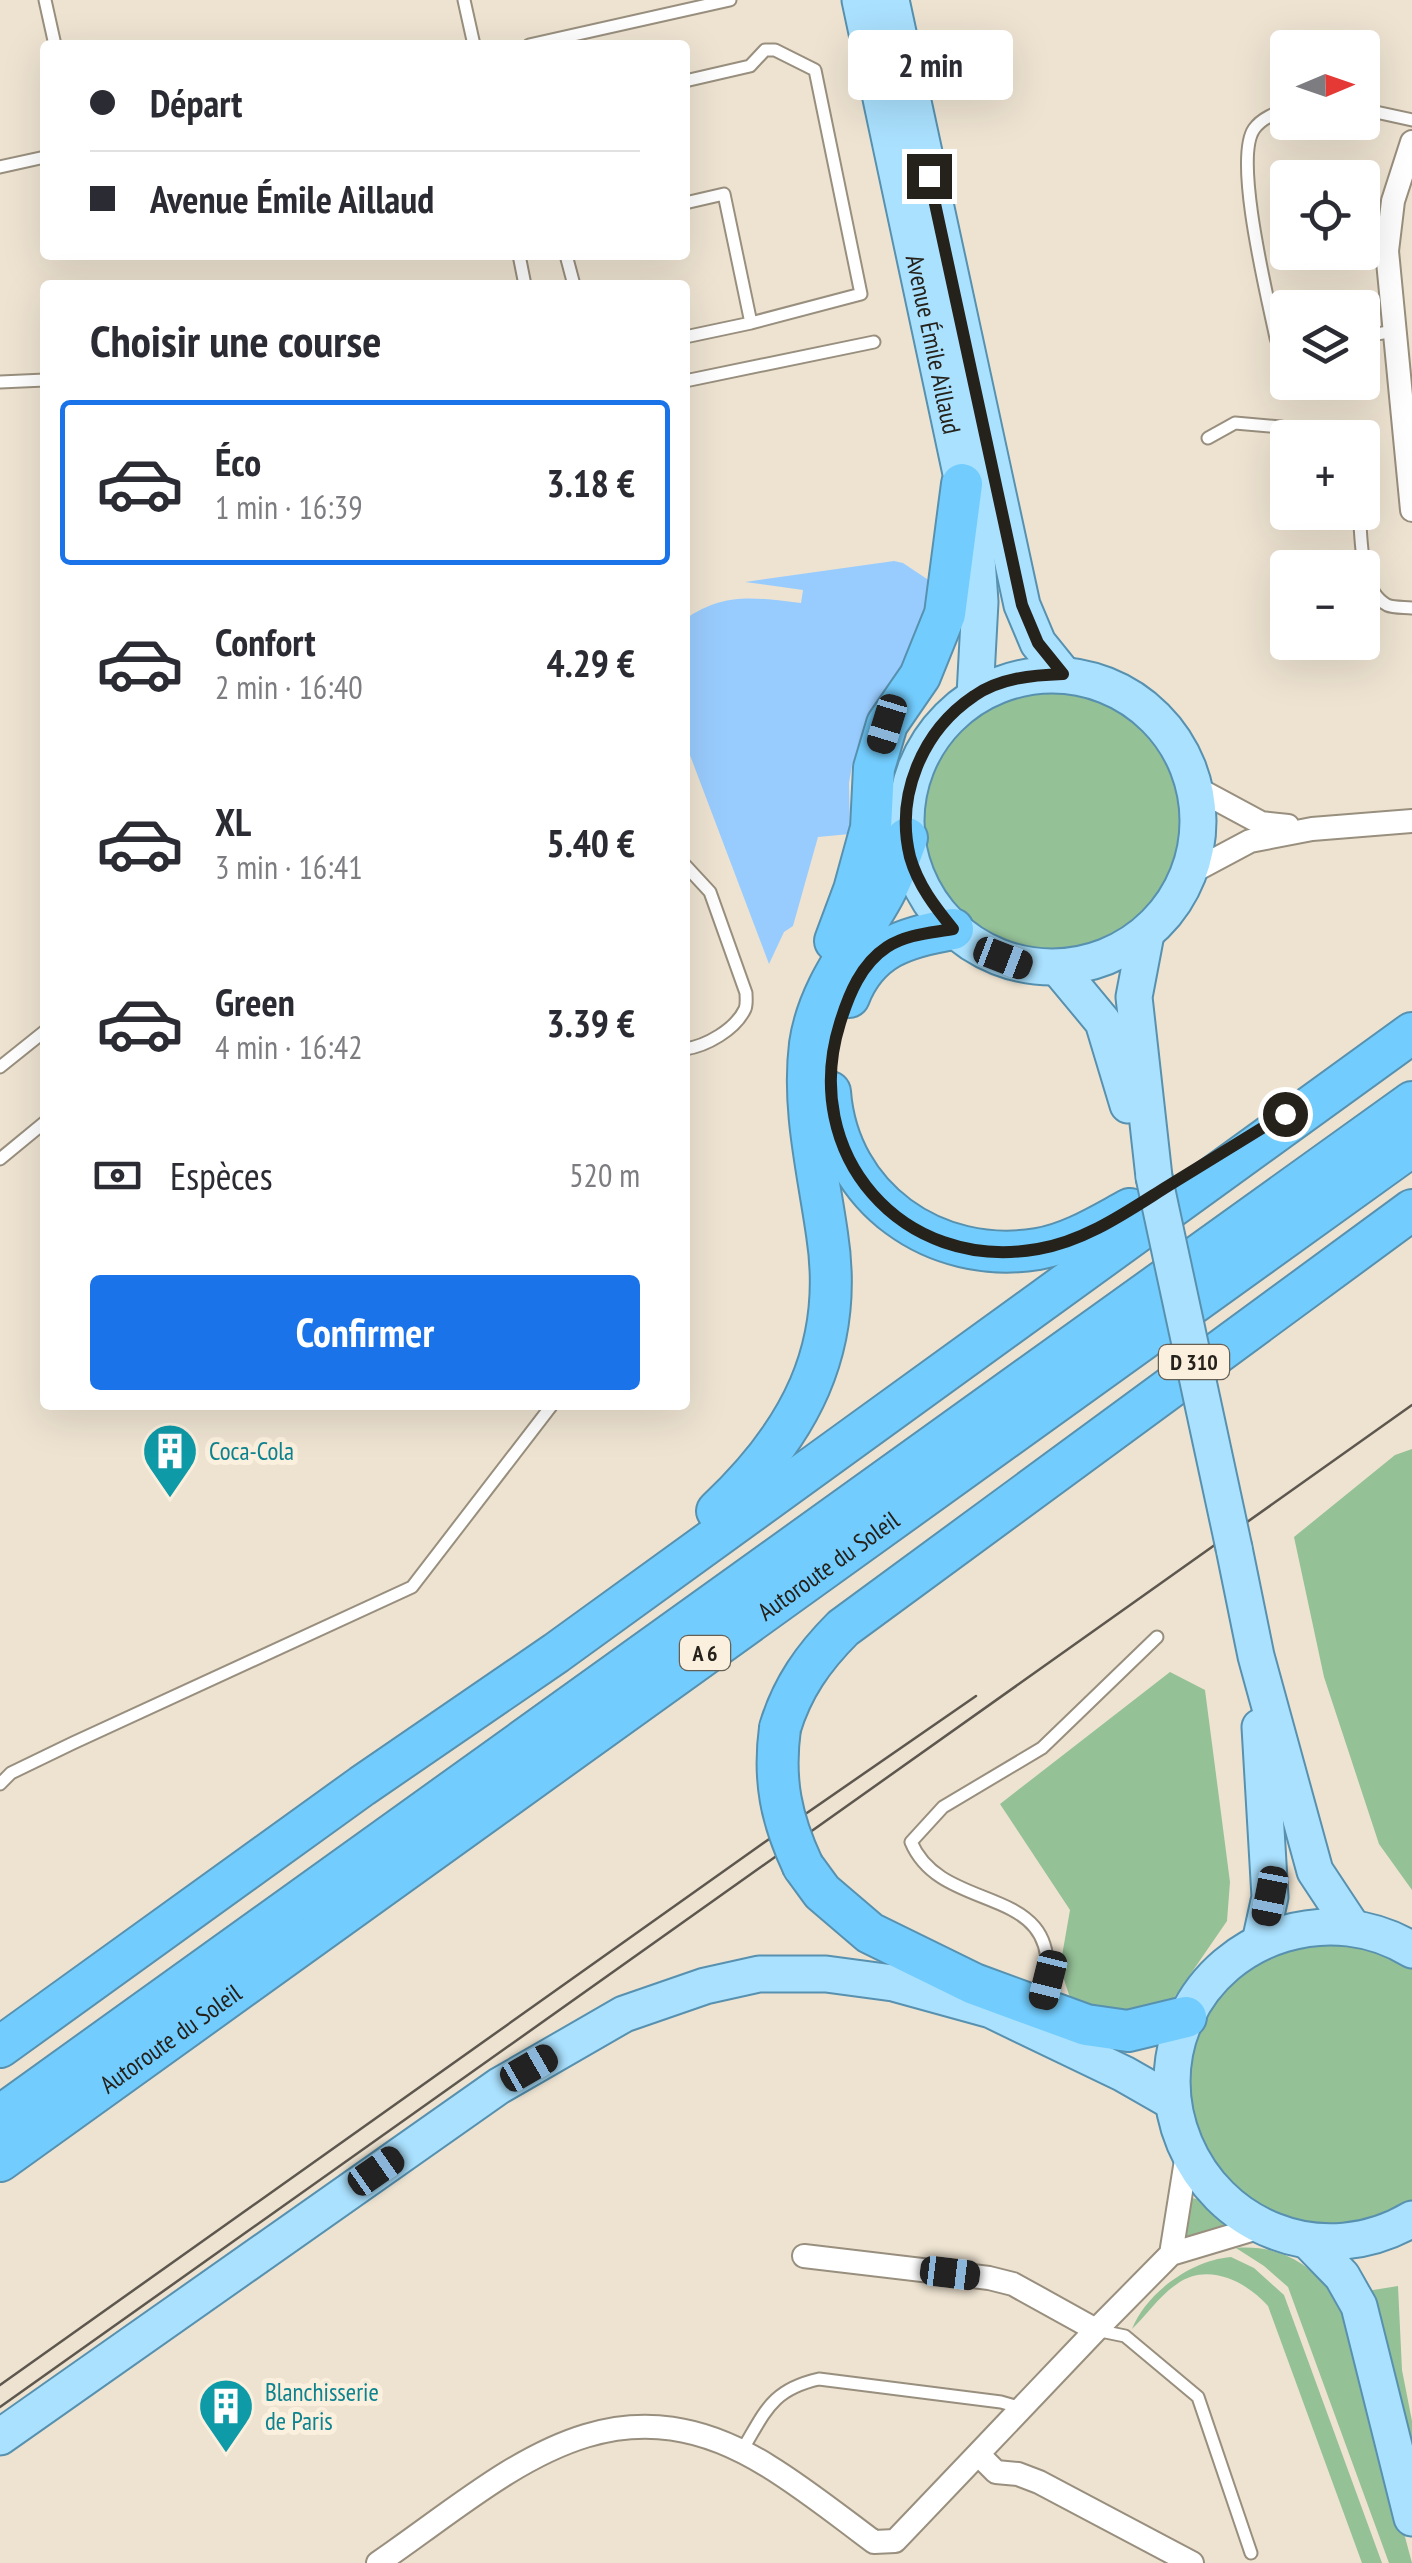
<!DOCTYPE html>
<html lang="fr">
<meta charset="utf-8">
<style>
:root{--surface:#fff;--page:#f7f7f7;--text:#2b2b33;--muted:#7c7c81;--line:#e1e1e2;--accent:#1a73e8}
body{margin:0;font-family:"PT Sans Narrow",sans-serif;background:var(--page);color:var(--text);height:100vh;display:flex;flex-direction:column;font-size:38px;white-space:nowrap}
*{box-sizing:border-box;margin:0}
p{font-size:32px;color:var(--muted)}
.icon{flex:none;width:55px;height:55px;fill:none;stroke:currentColor;stroke-width:2;stroke-linecap:round;stroke-linejoin:round}
.map{position:relative;flex:1;overflow:hidden}
.side{position:absolute;left:40px;top:280px;width:650px;height:1130px;display:flex;flex-direction:column;background:var(--surface);border-radius:10px;box-shadow:0 10px 40px #0002}
.side>*{flex:none}
.hud{position:absolute;left:40px;top:40px;width:650px;height:220px;border-radius:10px;box-shadow:0 10px 40px #0002;display:grid;align-content:center;height:220px;padding:0 50px;background:var(--surface)}
.needle{width:65px;rotate:88deg}
.buttons{position:absolute;left:1270px;top:30px;display:grid;gap:20px}
.buttons a{display:grid;place-items:center;width:110px;height:110px;border-radius:10px;background:var(--surface);box-shadow:0 10px 40px #0002;font-size:50px}
.end{position:absolute;width:45px;height:45px;margin:-22px;border:12px solid #25211b;background:#fff;box-shadow:0 0 0 5px #fff}
.from{border-radius:50%}
.bubble{position:absolute;height:70px;border-radius:10px;background:var(--surface);box-shadow:0 10px 40px #0002;font-size:32px;font-weight:700;line-height:70px;text-align:center}
.car{position:absolute;width:30px;height:60px;margin:-30px -15px;border-radius:12px;box-shadow:0 0 8px 2px #0007;background:linear-gradient(#222 24%,#8ab4d8 0 40%,#222 0 76%,#8ab4d8 0 86%,#222 0)}
.hud b{display:flex;align-items:center;gap:35px;height:95px;font-size:38px}
.hud b+b{border-top:2px solid var(--line)}
.hud i{width:25px;height:25px;background:var(--text)}
ul{padding:0;list-style:none}
li{display:flex;align-items:center;gap:30px;height:165px;margin:0 20px 15px;padding:0 30px;border:5px solid transparent;border-radius:10px}
li div{flex:1}
li b{display:block;font-size:38px}
li em{font-style:normal;font-weight:700}
li.active{border-color:var(--accent)}
li>.icon{width:90px;height:90px;stroke-width:1.5}
h2{padding:0 50px;font-size:45px;line-height:120px}
.pay{display:flex;align-items:center;gap:25px;height:110px;padding:0 50px;font-size:38px}
.pay p{margin-inline-start:auto}
.cta{display:flex;gap:20px;margin-top:auto;padding:20px 50px}
.cta a{flex:1;height:115px;border-radius:10px;background:var(--accent);color:#fff;font-size:40px;font-weight:700;line-height:115px;text-align:center}
.map>svg:first-child{display:block}
.green{fill:#95c197}
.water{fill:#99ccfe}
.lines{fill:none;stroke-linecap:round;stroke-linejoin:round}
.lane-casing{stroke:#998f7e;stroke-width:15}
.street-casing{stroke:#998f7e;stroke-width:26}
.primary-casing{stroke:#5791af;stroke-width:39}
.highway-casing{stroke:#5791af;stroke-width:44}
.lane{stroke:#fff;stroke-width:11}
.street{stroke:#fff;stroke-width:22}
.primary{stroke:#aae1fe;stroke-width:35}
.highway{stroke:#72cdfe;stroke-width:40}
.tram{stroke:#5d574e;stroke-width:2.5}
.primary-bridge-casing{stroke:#5791af;stroke-width:39;stroke-linecap:butt}
.highway-bridge-casing{stroke:#5791af;stroke-width:44;stroke-linecap:butt}
.primary-bridge{stroke:#aae1fe;stroke-width:35}
.highway-bridge{stroke:#72cdfe;stroke-width:40}
.route{stroke:#25211b;stroke-width:12}
.labels{text-anchor:middle;stroke-width:10;stroke-linejoin:round;paint-order:stroke}
.shield{fill:#fbf0de;stroke:#655f56;stroke-width:2.5}
.shield-label{font-size:22px;font-weight:bold;fill:#25211b}
.street-label{font-size:25px;fill:#25211b;stroke:#fbf0de}
.culture-label{font-size:25px;fill:#0d838f;stroke:#fbf0de;text-anchor:start}
</style>
<div class="map">
<svg width="1412" height="2563" viewBox="0 0 1412 2563">
<rect width="100%" height="100%" fill="#eee3d1"/>
<path class="green" d="M920 824a132 132 0 1 1 264 0a132 132 0 1 1-264 0Z
M 1412,1449 L 1412,1890 L 1379,1844 L 1324,1677 L 1294,1537 L 1395,1455 Z
M 1170,1672 L 1205,1690 L 1230,1882 L 1227,1921 L 1172,2001 L 1122,2016 L 1070,1998 L 1060,1967 L 1070,1910 L 1000,1804 Z
M 1325,1938 L 1370,1944 L 1412,1965 L 1412,2200 C 1392,2218 1361,2226 1335,2227 C 1227,2230 1151,2122 1198,2023 C 1207,2003 1220,1981 1239,1969 C 1256,1957 1303,1945 1325,1938 Z
M 1191,2198 L 1198,2199 L 1226,2227 L 1184,2242 Z
M 1236,2248 C 1287,2244 1324,2272 1346,2317 L 1412,2563 L 1389,2563 L 1288,2287 L 1264,2266 Z
M 1231,2257 L 1254,2268 L 1284,2295 L 1382,2563 L 1362,2563 L 1268,2306 C 1246,2281 1207,2262 1177,2284 C 1160,2295 1147,2315 1132,2329 C 1147,2292 1192,2260 1231,2257 Z
M 1398,2286 L 1402,2370 L 1412,2421 L 1412,2478 L 1367,2291 Z"/>
<path class="water" d="M 894,561 L 903,563 L 933,583 L 923,639 L 863,736 L 852,766 L 849,783 L 850,834 L 818,837 L 793,926 L 784,932 L 769,964 L 685,742 L 685,619 C 726,591 755,598 801,603 L 803,590 L 745,582 Z"/>
<g class="lines">
<g class="lane-casing">
<path id="lane" d="M 45,0 L 55,45
M 464,0 L 474,45
M 529,45 L 730,0
M 685,81 L 750,66 L 765,50 L 775,50 L 815,70 L 861,294 L 751,323
M 1362,109 L 1412,120
M 1288,110 C 1276,112 1261,119 1254,129 C 1233,159 1268,299 1276,338 L 1280,350 L 1288,351
M 0,167 L 45,157
M 685,203 L 724,194 L 751,323 L 685,337
M 519,255 L 525,285
M 566,255 L 574,285
M 1362,337 L 1393,331
M 685,381 L 874,342
M 0,382 L 45,380
M 1208,438 L 1235,423 L 1281,427 L 1308,438
M 1359,512 C 1362,539 1359,590 1387,605 C 1394,608 1405,607 1412,608
M 685,865 L 710,892 L 746,993 C 746,998 747,1004 745,1009 C 735,1030 706,1046 685,1049
M 0,1067 L 45,1031
M 0,1159 L 45,1122
M 0,1784 L 11,1773 L 73,1743 L 412,1587 L 552,1405
M 1043,2000 C 1073,1877 944,1920 911,1842 L 943,1807 L 1042,1748 L 1157,1637
M 1096,2330 L 1125,2336 L 1198,2397 L 1251,2553
M 741,2452 C 765,2413 770,2390 819,2379 L 1001,2402 L 1022,2408"/>
</g>
<g class="street-casing">
<path id="street" d="M 1412,142 L 1393,201 L 1387,251 L 1412,510
M 1196,788 L 1261,823 L 1288,826
M 1190,873 L 1250,841 L 1312,829 L 1412,821
M 1171,2254 L 1187,2154
M 804,2256 L 989,2278 L 1013,2284 L 1096,2330 L 1171,2254 L 1261,2227
M 978,2454 L 1096,2330
M 378,2563 C 505,2476 609,2367 768,2466 C 804,2488 839,2516 874,2542 L 895,2541 L 978,2454 L 996,2472 L 1018,2474 L 1039,2482 L 1192,2563"/>
</g>
<g class="primary-casing">
<g id="primary">
<path id="s1" d="M 860,0 L 976,544 L 980,602 L 975,695"/>
<path d="M 891,0 L 1022,605 L 1038,643 L 1063,674"/>
<circle cx="1052" cy="821" r="146"/>
<path d="M 1146,934 L 1134,997 L 1154,1177"/>
<path d="M 1059,969 L 1103,1022 L 1128,1105"/>
<path d="M 1234,1548 L 1256,1656 L 1315,1871 L 1352,1927"/>
<path d="M 1260,1942 L 1270,1897 L 1260,1727"/>
<path d="M 1412,1950 C 1333,1901 1225,1933 1186,2018 C 1148,2100 1191,2199 1274,2231 C 1319,2249 1370,2244 1412,2219"/>
<path d="M 1309,2242 L 1342,2276 L 1359,2306 L 1412,2518"/>
<path d="M 0,2437 L 499,2086 L 624,2014 L 705,1986 L 759,1974 L 826,1974 L 893,1983 L 991,2010 L 1124,2074 L 1173,2102"/>
</g>
</g>
<g class="highway-casing">
<g id="highway">
<path d="M 835,941 L 854,890 L 871,828 L 874,768 L 887,724 L 920,676 L 945,614 L 962,484"/>
<path d="M 849,997 C 868,948 905,937 953,929"/>
<path d="M 830,1092 C 838,1198 935,1266 1038,1249 C 1072,1243 1100,1225 1130,1209"/>
<path d="M 717,1511 C 799,1434 845,1349 827,1234 C 818,1171 802,1108 810,1044 C 818,989 853,948 880,901 C 892,881 899,860 907,838"/>
<path d="M 780,1728 C 792,1688 813,1658 843,1628 L 1412,1210"/>
<path d="M 803,1866 L 822,1892 L 870,1933 L 974,1984 L 1086,2025 L 1128,2031 L 1186,2017"/>
<path d="M 0,2047 L 362,1786 L 556,1653 L 1412,1033"/>
<path d="M 0,2116 L 1412,1102"/>
<path id="s2" d="M 0,2161 L 1412,1146"/>
</g>
</g>
<use href="#lane" class="lane"/>
<use href="#street" class="street"/>
<use href="#primary" class="primary"/>
<use href="#highway" class="highway"/>
<path class="tram" d="M 0,2385 L 762,1844 L 976,1696
M 0,2407 L 1412,1405"/>
<g class="primary-bridge-casing">
<path id="primary-bridge" d="M 1154,1177 L 1234,1548"/>
</g>
<g class="highway-bridge-casing">
<path id="highway-bridge" d="M 780,1728 C 773,1780 781,1819 803,1866"/>
</g>
<use href="#primary-bridge" class="primary-bridge"/>
<use href="#highway-bridge" class="highway-bridge"/>
</g>
<g class="lines">
<path class="route" d="M 929,176 L 1022,605 L 1038,643 L 1063,674 C 1033,675 999,678 974,696 C 922,731 895,796 910,857 C 918,885 935,907 953,929 C 931,933 907,934 887,947 C 861,964 849,994 840,1023 C 799,1154 902,1273 1038,1249 C 1086,1241 1128,1211 1168,1186 C 1207,1162 1246,1138 1285,1114"/>
</g>
<defs>
<g id="building-pin" transform="scale(2.875)"><path d="M0 17L-7.5 6A9.5 9.5 0 1 1 7.5 6Z" fill="#0f9aa8" stroke="#fbf0de"/><path d="M-4-6H4V6H1V3H-1V6H-4ZM-2.5-4.3h1.7v1.8h-1.7ZM.8-4.3h1.7v1.8H.8ZM-2.5-1h1.7V.8h-1.7ZM.8-1h1.7V.8H.8Z" fill="#fff"/></g>
</defs>
<g fill-rule="evenodd">
<use href="#building-pin" x="170" y="1451"/>
<use href="#building-pin" x="226" y="2406"/>
</g>
<g class="labels">
<g class="shield">
<rect x="1159" y="1345" width="70" height="34" rx="8"/>
<rect x="680" y="1636" width="50" height="34" rx="8"/>
</g>
<g class="shield-label">
<text x="1194" y="1370">D 310</text>
<text x="705" y="1661">A 6</text>
</g>
<g class="street-label">
<text dy="9" stroke="none"><textPath href="#s1" startOffset="352">Avenue Émile Aillaud</textPath></text>
<text dy="9" stroke="none"><textPath href="#s2" startOffset="1020">Autoroute du Soleil</textPath></text>
<text dy="9" stroke="none"><textPath href="#s2" startOffset="210">Autoroute du Soleil</textPath></text>
</g>
<g class="culture-label">
<text x="209" y="1460">Coca-Cola</text>
<text x="265" y="2401">Blanchisserie<tspan x="265" dy="29">de Paris</tspan></text>
</g>
</g>
</svg>
<div class="buttons">
<a><svg class="needle" viewBox="-14 -14 28 28"><path d="M0-13l5 13h-10z" fill="#e53935"/><path d="M0 13l5-13h-10z" fill="#7c7c81"/></svg></a>
<a><svg class="icon" aria-label="locate" viewBox="0 0 24 24"><circle cx="12" cy="12" r="6"/><path d="M12 2v4M12 18v4M2 12h4M18 12h4"/></svg></a>
<a><svg class="icon" aria-label="layers" viewBox="0 0 24 24"><path d="M12 4l9 5-9 5-9-5zM3 14l9 5 9-5"/></svg></a>
<a>+</a>
<a>−</a>
</div>
<i class="end from" style="left:1285px;top:1114px"></i>
<i class="end" style="left:929px;top:176px"></i>
<div class="bubble" style="left:848px;top:30px;width:165px">2 min</div>
<i class="car" style="left:887px;top:724px;rotate:197deg"></i>
<i class="car" style="left:1003px;top:958px;rotate:111deg"></i>
<i class="car" style="left:1270px;top:1896px;rotate:191deg"></i>
<i class="car" style="left:1048px;top:1980px;rotate:194deg"></i>
<i class="car" style="left:529px;top:2068px;rotate:60deg"></i>
<i class="car" style="left:376px;top:2171px;rotate:55deg"></i>
<i class="car" style="left:950px;top:2273px;rotate:97deg"></i>
<div class="hud">
<b><i class="from"></i>Départ</b>
<b><i></i>Avenue Émile Aillaud</b>
</div>
<section class="side">
<h2>Choisir une course</h2>
<ul>
<li class="active"><svg class="icon" aria-label="car" viewBox="0 0 24 24"><path d="M5 17H2v-5l4-1 3-4h7l3 4 3 1v5h-3M9 17h6M6 11h13"/><circle cx="7" cy="17" r="2"/><circle cx="17" cy="17" r="2"/></svg><div><b>Éco</b><p>1 min · 16:39</p></div><em>3.18 €</em></li>
<li><svg class="icon" aria-label="car" viewBox="0 0 24 24"><path d="M5 17H2v-5l4-1 3-4h7l3 4 3 1v5h-3M9 17h6M6 11h13"/><circle cx="7" cy="17" r="2"/><circle cx="17" cy="17" r="2"/></svg><div><b>Confort</b><p>2 min · 16:40</p></div><em>4.29 €</em></li>
<li><svg class="icon" aria-label="car" viewBox="0 0 24 24"><path d="M5 17H2v-5l4-1 3-4h7l3 4 3 1v5h-3M9 17h6M6 11h13"/><circle cx="7" cy="17" r="2"/><circle cx="17" cy="17" r="2"/></svg><div><b>XL</b><p>3 min · 16:41</p></div><em>5.40 €</em></li>
<li><svg class="icon" aria-label="car" viewBox="0 0 24 24"><path d="M5 17H2v-5l4-1 3-4h7l3 4 3 1v5h-3M9 17h6M6 11h13"/><circle cx="7" cy="17" r="2"/><circle cx="17" cy="17" r="2"/></svg><div><b>Green</b><p>4 min · 16:42</p></div><em>3.39 €</em></li>
</ul>
<div class="pay"><svg class="icon" aria-label="cash" viewBox="0 0 24 24"><path d="M3 7h18v10H3z"/><circle cx="12" cy="12" r="2"/></svg>Espèces<p>520 m</p></div>
<div class="cta"><a>Confirmer</a></div>
</section>
</div>
